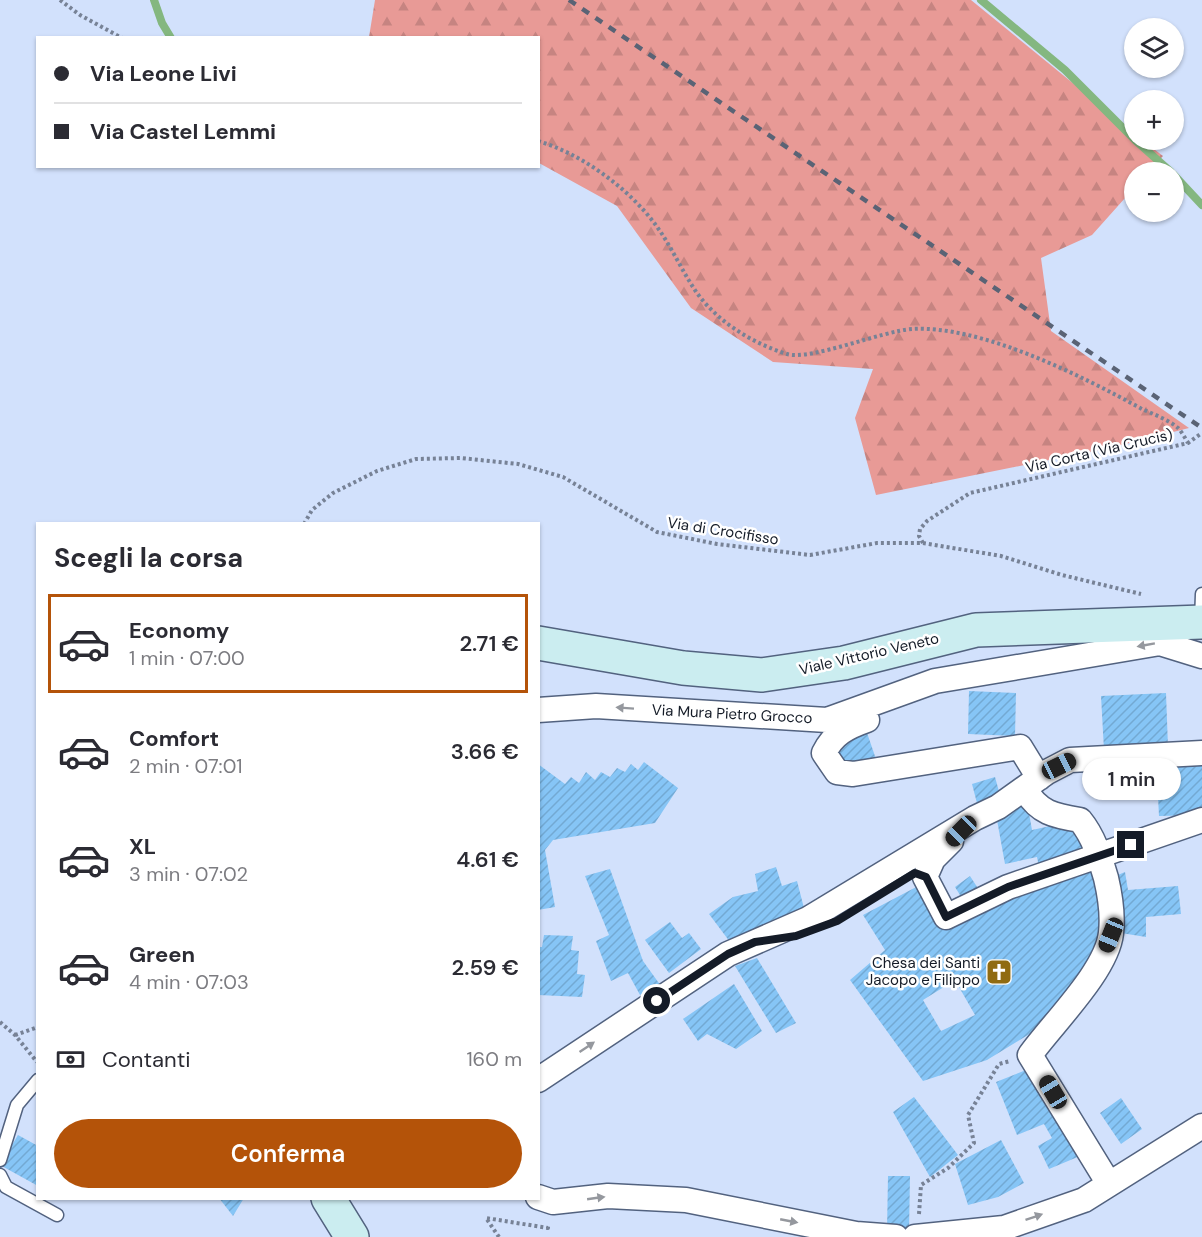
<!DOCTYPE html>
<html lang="it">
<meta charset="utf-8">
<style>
:root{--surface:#fff;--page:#f2f2f3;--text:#2b2b33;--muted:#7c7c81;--line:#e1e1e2;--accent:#b45309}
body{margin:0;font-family:"DM Sans",sans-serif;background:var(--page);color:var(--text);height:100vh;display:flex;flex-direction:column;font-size:22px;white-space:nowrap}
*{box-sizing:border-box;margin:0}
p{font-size:20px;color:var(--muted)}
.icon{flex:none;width:33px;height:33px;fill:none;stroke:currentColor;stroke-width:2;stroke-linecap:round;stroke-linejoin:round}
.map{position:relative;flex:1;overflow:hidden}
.drawer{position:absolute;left:36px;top:522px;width:504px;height:678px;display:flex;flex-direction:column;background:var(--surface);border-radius:0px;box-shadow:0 2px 4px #0004}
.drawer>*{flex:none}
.hud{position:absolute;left:36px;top:36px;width:504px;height:132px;border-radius:0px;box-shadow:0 2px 4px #0004;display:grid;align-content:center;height:132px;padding:0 18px;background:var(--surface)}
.controls{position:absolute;left:1124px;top:18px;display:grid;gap:12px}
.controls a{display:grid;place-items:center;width:60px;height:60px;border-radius:50%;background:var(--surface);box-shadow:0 2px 4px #0004;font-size:30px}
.end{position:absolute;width:27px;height:27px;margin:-14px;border:8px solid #141b27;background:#fff;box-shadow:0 0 0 3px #fff}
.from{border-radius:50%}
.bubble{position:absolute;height:42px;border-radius:21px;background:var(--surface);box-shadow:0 2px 4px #0004;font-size:20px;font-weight:600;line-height:42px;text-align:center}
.car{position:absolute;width:18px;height:36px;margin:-18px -9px;border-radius:8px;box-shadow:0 0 4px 2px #0007;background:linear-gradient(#222 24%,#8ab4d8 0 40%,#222 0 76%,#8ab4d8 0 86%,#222 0)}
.hud b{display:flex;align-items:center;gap:21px;height:57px;font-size:22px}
.hud b+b{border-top:2px solid var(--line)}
.hud i{width:15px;height:15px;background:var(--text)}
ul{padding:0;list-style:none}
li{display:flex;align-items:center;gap:18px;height:99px;margin:0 12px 9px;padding:0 6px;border:3px solid transparent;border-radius:0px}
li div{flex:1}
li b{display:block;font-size:22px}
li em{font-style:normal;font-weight:600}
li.selected{border-color:var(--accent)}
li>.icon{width:54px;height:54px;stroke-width:1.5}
h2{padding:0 18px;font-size:27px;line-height:72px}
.pay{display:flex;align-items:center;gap:15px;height:66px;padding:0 18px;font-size:22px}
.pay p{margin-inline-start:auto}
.cta{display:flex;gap:12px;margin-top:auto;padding:12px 18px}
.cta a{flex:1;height:69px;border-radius:36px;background:var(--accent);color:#fff;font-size:24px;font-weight:600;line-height:69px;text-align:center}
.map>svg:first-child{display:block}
.forest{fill:url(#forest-firs)}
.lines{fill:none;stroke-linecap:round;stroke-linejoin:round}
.stream{stroke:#84b780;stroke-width:8}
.building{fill:url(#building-hatch);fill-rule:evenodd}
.lane-casing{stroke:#52627f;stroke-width:15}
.street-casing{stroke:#52627f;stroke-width:27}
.secondary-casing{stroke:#52627f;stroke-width:36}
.path{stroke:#778296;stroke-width:4;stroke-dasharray:3 3;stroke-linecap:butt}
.lane{stroke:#fff;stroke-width:12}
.street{stroke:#fff;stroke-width:24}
.secondary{stroke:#cbedf0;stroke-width:33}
.rail{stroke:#5a6375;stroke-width:4.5;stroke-dasharray:8 8;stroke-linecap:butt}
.oneway{fill:#95989e}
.route{stroke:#141b27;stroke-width:8}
.labels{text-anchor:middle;stroke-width:5;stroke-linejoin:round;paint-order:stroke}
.street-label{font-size:15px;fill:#141b27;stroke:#fff}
.poi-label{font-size:15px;fill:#141b27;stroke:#fff;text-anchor:end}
</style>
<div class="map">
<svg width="1202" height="1237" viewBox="0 0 1202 1237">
<defs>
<pattern id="forest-firs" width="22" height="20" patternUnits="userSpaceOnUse" patternTransform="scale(1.5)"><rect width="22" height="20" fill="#e89a96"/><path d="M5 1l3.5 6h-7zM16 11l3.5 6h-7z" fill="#c68481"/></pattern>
<pattern id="building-hatch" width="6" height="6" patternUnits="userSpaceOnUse" patternTransform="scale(1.5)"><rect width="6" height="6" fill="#86c5f6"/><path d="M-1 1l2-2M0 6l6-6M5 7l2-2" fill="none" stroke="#73a9d3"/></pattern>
</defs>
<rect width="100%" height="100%" fill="#d2e1fc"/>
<path class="forest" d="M 375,0 L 971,0 L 1134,133 L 1134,140 L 1142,140 L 1163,156 L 1148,172 L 1134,172 L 1134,188 L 1092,235 L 1041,258 L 1051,331 L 1189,428 L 1114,447 L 876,495 L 855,418 L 873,369 L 773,362 L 691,308 L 617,206 L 539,163 L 538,38 L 369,37 Z"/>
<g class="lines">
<path class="stream" d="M 154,0 L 162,23 L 171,38
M 981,0 L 1065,70 L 1134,139
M 1135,140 L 1171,172
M 1173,174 L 1202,205"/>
</g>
<path class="building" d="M 969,691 L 1016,693 L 1015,736 L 968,734 Z
M 1166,693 L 1168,747 L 1104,750 L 1101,696 Z
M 865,727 L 877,762 L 836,766 L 837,736 Z
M 1202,757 L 1202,815 L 1159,816 L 1156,758 Z
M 644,762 L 678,788 L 655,823 L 553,840 L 545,850 L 555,907 L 538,910 L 538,764 L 565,784 L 571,777 L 579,783 L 586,772 L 595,780 L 601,772 L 610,777 L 617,768 L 625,772 L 631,764 L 638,770 Z
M 995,777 L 1000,795 L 978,807 L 972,784 Z
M 1027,802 L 1032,830 L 1073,821 L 1084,852 L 1039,867 L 1037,857 L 1005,864 L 995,809 Z
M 1096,866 L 1106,900 L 1096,957 L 1041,1027 L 987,1060 L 923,1081 L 850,980 L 885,950 L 863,915 L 922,884 L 949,929 L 986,908 ZM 955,980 L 975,1015 L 941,1031 L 923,1000 Z
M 776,867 L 782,886 L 797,881 L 805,912 L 730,942 L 709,914 L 733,897 L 758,891 L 755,874 Z
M 610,869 L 643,961 L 661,986 L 640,995 L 628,973 L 611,981 L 596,941 L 609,935 L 585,876 Z
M 1125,872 L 1128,890 L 1178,886 L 1181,914 L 1146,917 L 1146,937 L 1121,933 L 1124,904 L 1116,904 L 1113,877 Z
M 970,876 L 981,893 L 965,903 L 955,887 Z
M 670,922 L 682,938 L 689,933 L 701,949 L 669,973 L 645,940 Z
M 544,935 L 573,936 L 571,950 L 579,951 L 577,974 L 585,975 L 582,997 L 538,995 L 538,947 L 542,947 Z
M 757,958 L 796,1023 L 776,1033 L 735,966 Z
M 734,984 L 762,1031 L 736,1049 L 707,1034 L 698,1041 L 683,1019 Z
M 1026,1070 L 1080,1156 L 1049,1169 L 1038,1146 L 1052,1138 L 1044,1124 L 1017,1135 L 996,1082 Z
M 914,1097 L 958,1155 L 930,1177 L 893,1112 Z
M 1121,1098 L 1142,1129 L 1121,1144 L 1100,1113 Z
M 18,1135 L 38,1146 L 38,1186 L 0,1165 Z
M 1001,1140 L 1024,1183 L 998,1197 L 968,1205 L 955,1164 Z
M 888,1176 L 910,1176 L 909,1232 L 887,1231 Z
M 219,1198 L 244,1198 L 233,1216 Z"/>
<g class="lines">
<g class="lane-casing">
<path id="lane" d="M 1201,621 L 1202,594
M 0,1160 L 17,1105 L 38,1080
M 0,1175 L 6,1187 L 57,1215"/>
</g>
<g class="street-casing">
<path id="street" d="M 538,710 L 596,706 L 827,720 L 935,681 L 1160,643 L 1202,656
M 867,720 C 847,727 833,734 824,753 L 837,772 L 853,774 L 1020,747 L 1039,778
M 1025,789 C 1038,813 1055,816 1080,820 C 1094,837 1100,858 1106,878 C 1110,895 1113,916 1111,933 C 1107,971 1052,1024 1030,1055 L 1109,1184
M 951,841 L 933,859 L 925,877 L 946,917 L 1008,887 L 1202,820
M 538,1080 L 728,954 L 808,919 L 975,818 L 998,807 L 1047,772 L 1070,760 L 1202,753
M 538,1197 L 553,1202 L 608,1196 L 686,1200 L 856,1234 L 896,1237
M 915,1237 L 1004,1228 L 1084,1200 L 1202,1126"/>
</g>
<g class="secondary-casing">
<path id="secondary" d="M 538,643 L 683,668 L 762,675 L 844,663 L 976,630 L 1202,622
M 328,1198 L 352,1237"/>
</g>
<path class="path" d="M 60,0 L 80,15 L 122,38
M 538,141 C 582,154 628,188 655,224 C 670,244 680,267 693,287 C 713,319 751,343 787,354 C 810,361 882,331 912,329 C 981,325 1082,376 1142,409 C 1153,414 1169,420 1178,428 C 1182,432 1185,438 1188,443
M 304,524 L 312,510 L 333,493 L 377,471 L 416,459 L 461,458 L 518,464 L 563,477 L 657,532 L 717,544 L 810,555 L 877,543 L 923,543 L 1001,556 L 1062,575 L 1141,594
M 923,543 L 919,536 L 920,529 L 927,521 L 970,493 L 1188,443 L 1202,433
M 0,1022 L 15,1035 L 37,1062
M 15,1035 L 38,1027
M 919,1214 L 921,1185 L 948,1168 L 974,1143 L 968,1115 L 999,1064 L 1010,1061
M 499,1237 L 486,1218 L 548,1228 L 548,1224"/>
<use href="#lane" class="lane"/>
<use href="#street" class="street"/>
<use href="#secondary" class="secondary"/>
<path class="rail" d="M 569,0 L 1202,428"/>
</g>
<defs><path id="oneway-solid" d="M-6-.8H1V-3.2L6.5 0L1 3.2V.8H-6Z" transform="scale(1.5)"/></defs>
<g class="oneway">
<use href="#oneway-solid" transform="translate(1146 645) rotate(170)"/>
<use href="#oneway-solid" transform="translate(625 708) rotate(-176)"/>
<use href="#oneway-solid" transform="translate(587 1047) rotate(-34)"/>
<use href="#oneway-solid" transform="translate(596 1198) rotate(-8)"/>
<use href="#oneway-solid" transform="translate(1034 1217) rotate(-19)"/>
<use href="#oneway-solid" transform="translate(789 1221) rotate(11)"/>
</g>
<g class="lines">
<path class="route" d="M 657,1001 L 728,954 L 755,942 L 796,936 L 837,921 L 915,873 L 926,877 L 946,917 L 1008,887 L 1131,845"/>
</g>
<defs>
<g id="church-square" transform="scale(1.35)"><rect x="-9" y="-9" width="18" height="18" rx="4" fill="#906b11" stroke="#fff"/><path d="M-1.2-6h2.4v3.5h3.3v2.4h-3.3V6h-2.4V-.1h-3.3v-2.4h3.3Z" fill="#fff"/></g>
</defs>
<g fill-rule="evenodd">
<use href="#church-square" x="999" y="972"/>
</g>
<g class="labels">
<g class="street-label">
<text transform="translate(1099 451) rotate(-13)" y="5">Via Corta (Via Crucis)</text>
<text transform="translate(723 531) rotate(9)" y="5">Via di Crocifisso</text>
<text transform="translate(869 654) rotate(-13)" y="5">Viale Vittorio Veneto</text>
<text transform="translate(732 714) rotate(3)" y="5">Via Mura Pietro Grocco</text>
</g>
<g class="poi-label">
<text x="980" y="968">Chesa dei Santi<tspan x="980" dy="17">Jacopo e Filippo</tspan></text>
</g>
</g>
</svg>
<div class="controls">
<a><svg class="icon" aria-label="layers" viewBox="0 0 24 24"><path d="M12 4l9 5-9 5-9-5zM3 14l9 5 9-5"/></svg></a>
<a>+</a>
<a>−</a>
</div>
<i class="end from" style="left:657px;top:1001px"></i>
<i class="end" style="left:1131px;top:845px"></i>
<div class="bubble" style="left:1082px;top:758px;width:99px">1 min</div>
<i class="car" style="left:1059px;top:766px;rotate:64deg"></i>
<i class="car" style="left:961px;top:831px;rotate:225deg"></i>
<i class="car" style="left:1111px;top:935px;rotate:202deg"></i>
<i class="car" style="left:1053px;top:1092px;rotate:329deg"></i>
<div class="hud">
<b><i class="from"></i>Via Leone Livi</b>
<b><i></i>Via Castel Lemmi</b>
</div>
<section class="drawer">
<h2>Scegli la corsa</h2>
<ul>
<li class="selected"><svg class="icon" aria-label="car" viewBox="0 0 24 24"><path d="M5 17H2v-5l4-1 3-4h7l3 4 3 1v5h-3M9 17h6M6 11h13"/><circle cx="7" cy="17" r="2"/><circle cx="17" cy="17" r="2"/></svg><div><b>Economy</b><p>1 min · 07:00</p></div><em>2.71 €</em></li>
<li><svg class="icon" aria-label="car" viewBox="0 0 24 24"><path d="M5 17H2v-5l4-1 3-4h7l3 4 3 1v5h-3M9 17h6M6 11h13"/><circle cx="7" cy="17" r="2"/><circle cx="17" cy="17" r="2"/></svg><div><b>Comfort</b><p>2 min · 07:01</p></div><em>3.66 €</em></li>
<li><svg class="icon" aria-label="car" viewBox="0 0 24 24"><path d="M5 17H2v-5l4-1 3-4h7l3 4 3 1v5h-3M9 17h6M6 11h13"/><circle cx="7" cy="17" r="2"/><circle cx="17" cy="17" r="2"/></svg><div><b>XL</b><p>3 min · 07:02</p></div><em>4.61 €</em></li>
<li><svg class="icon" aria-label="car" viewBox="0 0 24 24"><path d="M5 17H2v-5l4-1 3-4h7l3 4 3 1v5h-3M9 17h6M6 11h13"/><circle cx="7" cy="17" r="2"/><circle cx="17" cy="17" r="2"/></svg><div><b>Green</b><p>4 min · 07:03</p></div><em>2.59 €</em></li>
</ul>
<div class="pay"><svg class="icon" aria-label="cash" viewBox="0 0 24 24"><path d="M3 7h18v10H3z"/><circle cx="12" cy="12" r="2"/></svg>Contanti<p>160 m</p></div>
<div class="cta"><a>Conferma</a></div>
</section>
</div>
